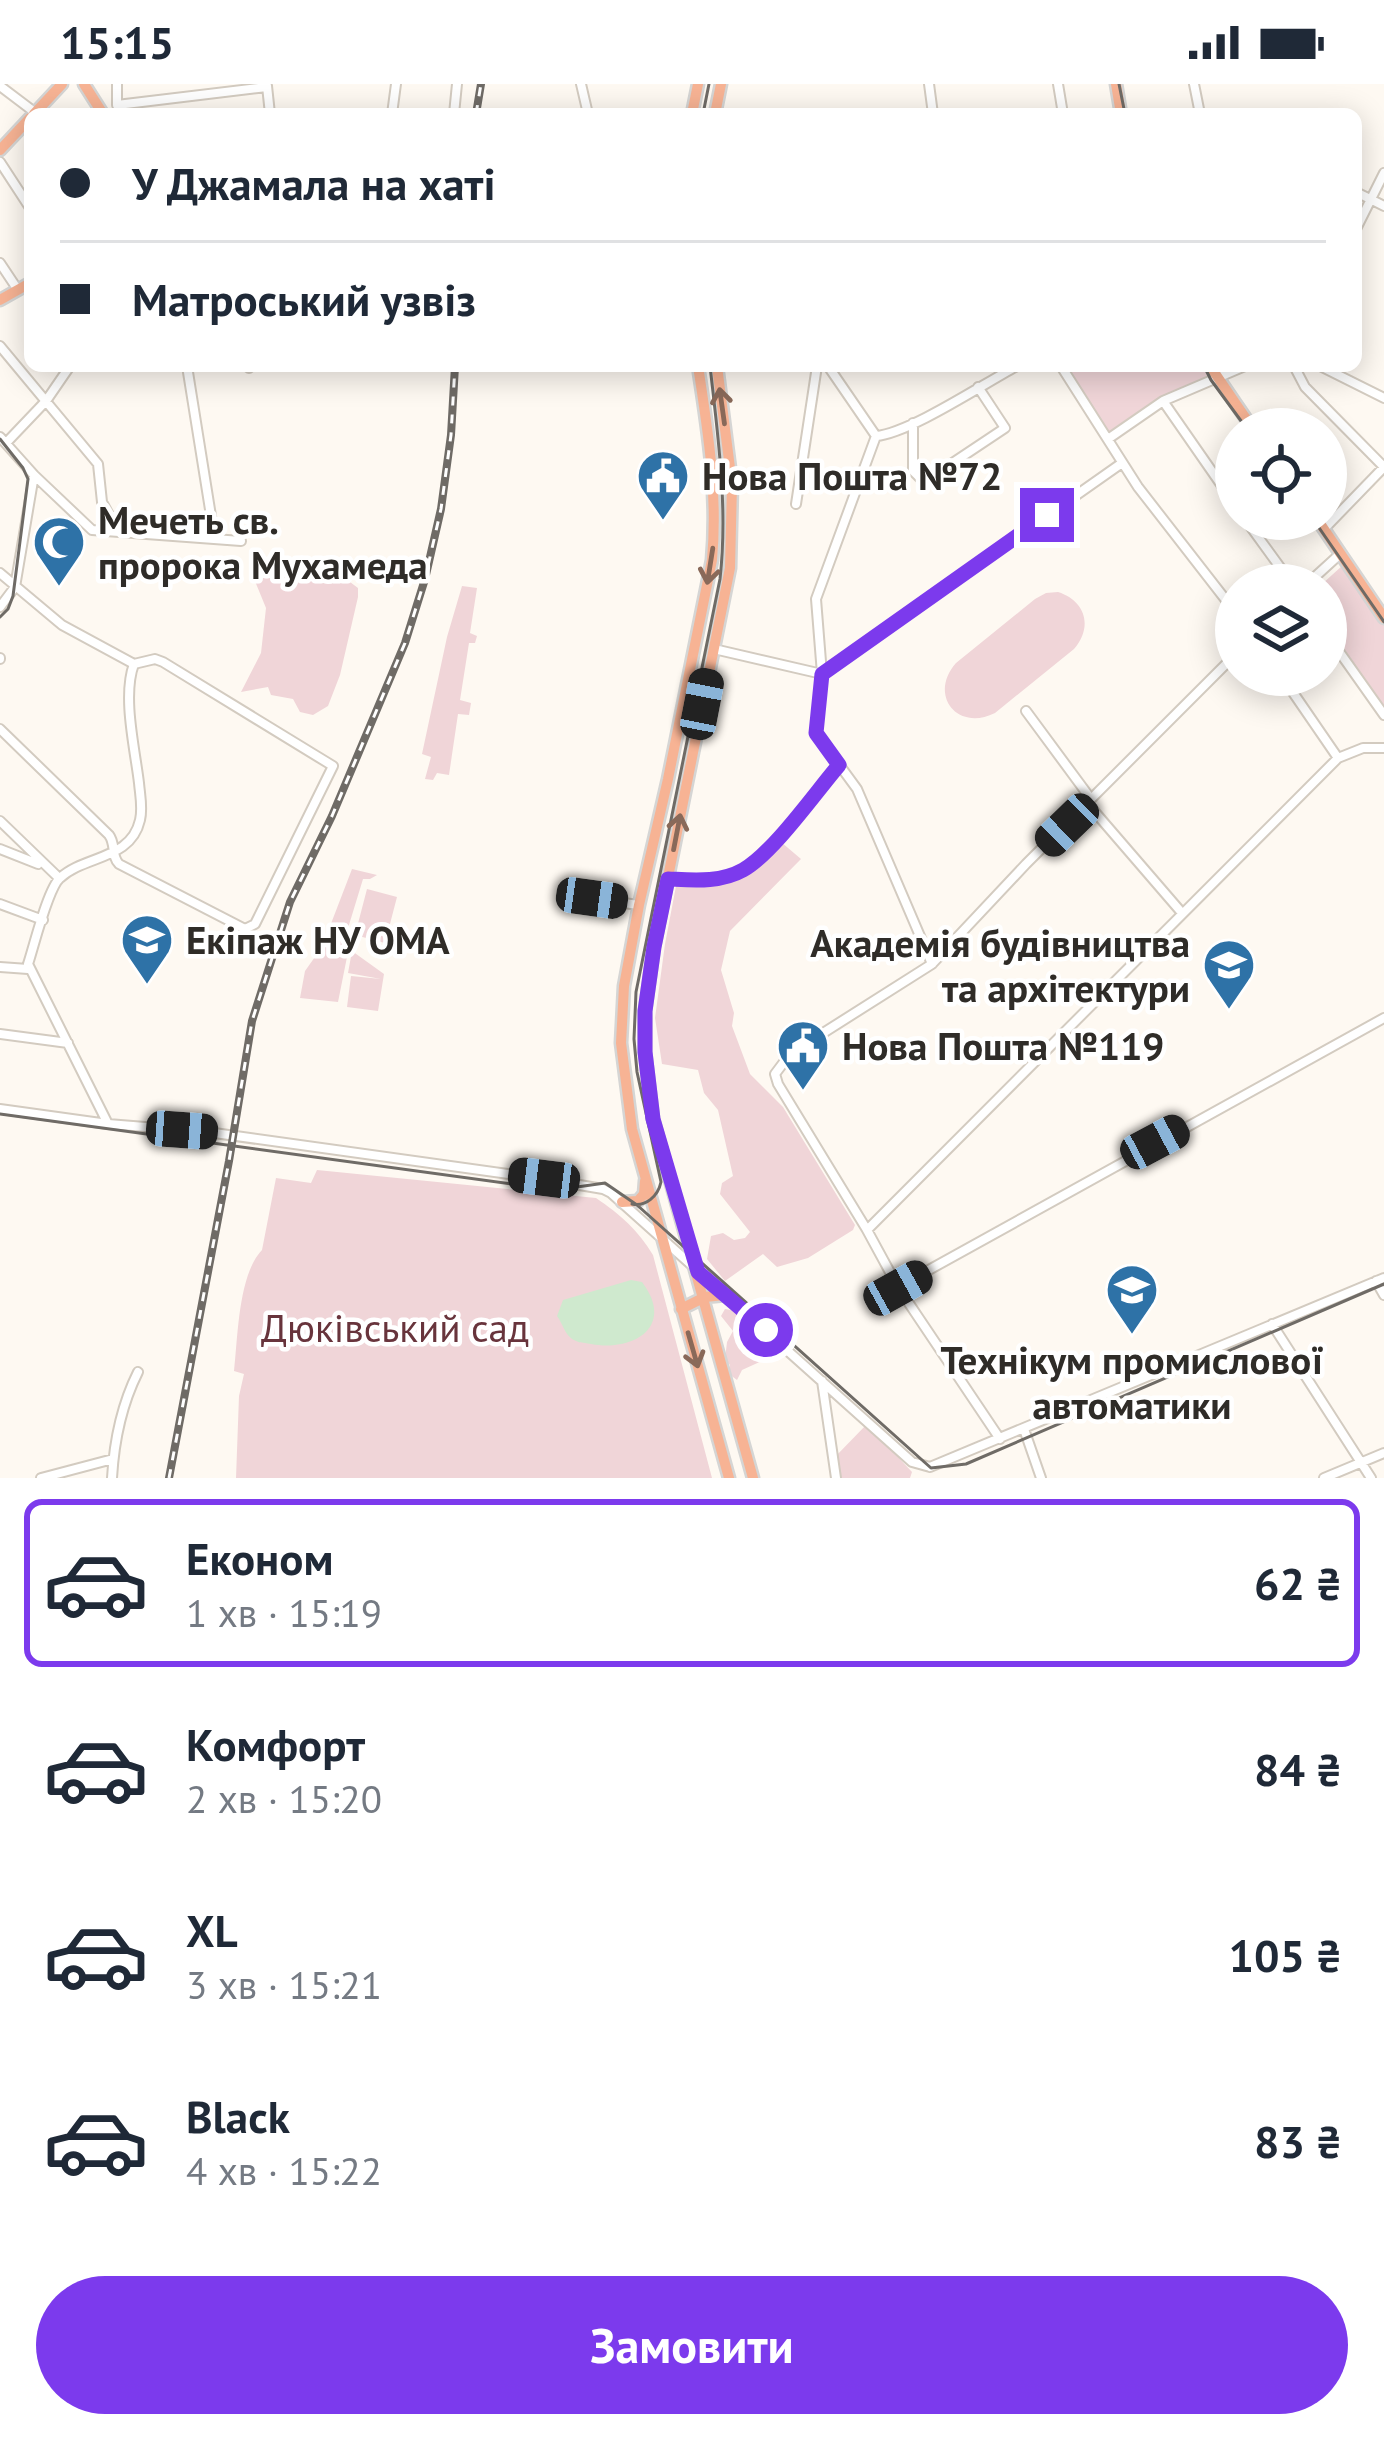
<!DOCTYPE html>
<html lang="uk">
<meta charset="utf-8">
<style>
:root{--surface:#fff;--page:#f6f6f7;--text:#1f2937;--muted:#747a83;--line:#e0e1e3;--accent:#7c3aed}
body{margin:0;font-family:"PT Sans",sans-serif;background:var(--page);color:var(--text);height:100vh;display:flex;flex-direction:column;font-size:45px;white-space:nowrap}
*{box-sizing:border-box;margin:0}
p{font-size:39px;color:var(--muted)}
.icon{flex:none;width:66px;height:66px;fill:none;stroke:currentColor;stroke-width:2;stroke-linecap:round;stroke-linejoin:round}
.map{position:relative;height:1394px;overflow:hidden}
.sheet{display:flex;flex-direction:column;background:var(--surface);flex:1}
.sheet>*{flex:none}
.top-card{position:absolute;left:24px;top:24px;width:1338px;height:264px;border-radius:18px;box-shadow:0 6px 30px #0003;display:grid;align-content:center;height:264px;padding:0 36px;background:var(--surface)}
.buttons{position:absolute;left:1215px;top:324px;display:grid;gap:24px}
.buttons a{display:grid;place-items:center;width:132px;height:132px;border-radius:50%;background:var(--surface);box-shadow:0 6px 30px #0003;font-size:60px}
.end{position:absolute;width:54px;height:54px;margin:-27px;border:15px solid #7c3aed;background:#fff;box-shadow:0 0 0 6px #fff}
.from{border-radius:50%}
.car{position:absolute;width:36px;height:72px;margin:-36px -18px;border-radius:15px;box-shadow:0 0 9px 3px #0007;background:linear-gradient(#222 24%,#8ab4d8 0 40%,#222 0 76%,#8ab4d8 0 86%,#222 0)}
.top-card b{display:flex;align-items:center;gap:42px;height:114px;font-size:45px}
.top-card b+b{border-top:3px solid var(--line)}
.top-card i{width:30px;height:30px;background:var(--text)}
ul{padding:21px 0 0;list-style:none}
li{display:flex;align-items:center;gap:36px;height:168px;margin:0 24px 18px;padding:0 12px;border:6px solid transparent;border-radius:18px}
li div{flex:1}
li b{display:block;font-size:45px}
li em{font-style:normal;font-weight:700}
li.active{border-color:var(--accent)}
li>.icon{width:108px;height:108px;stroke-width:1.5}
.cta{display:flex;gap:24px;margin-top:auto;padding:24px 36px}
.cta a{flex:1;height:138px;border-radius:72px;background:var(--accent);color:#fff;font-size:48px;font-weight:700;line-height:138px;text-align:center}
.status{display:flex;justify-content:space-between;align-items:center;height:84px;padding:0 60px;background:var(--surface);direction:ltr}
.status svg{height:33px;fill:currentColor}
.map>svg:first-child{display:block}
.green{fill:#f0d5d8}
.water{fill:#cfe9ce}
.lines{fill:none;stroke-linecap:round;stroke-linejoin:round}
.minor-casing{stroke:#d3cbc0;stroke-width:12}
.major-casing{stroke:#d5d5d4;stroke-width:15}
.minor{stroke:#fff;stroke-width:8}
.major{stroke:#f7b394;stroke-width:10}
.tram{stroke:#6f6b66;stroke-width:3}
.rail-casing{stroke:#6f6b66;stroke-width:8}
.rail{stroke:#fff;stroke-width:3;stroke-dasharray:9;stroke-linecap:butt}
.oneway{stroke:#896959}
.route{stroke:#7c3aed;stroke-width:15}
.labels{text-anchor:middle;stroke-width:9;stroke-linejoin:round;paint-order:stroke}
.poi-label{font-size:39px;font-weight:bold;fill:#2f2c28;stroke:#fff;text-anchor:start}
.park-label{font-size:39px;fill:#68343c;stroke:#fff}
</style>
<div class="status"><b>15:15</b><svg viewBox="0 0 49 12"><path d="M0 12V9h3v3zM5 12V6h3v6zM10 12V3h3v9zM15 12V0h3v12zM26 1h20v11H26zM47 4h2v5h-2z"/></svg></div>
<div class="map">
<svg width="1384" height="1394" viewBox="0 0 1384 1394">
<rect width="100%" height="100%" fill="#fef9f2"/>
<path class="green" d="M 1061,282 L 1210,282 L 1216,294 L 1163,317 L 1108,355 Z
M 1343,481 L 1384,541 L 1384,620 L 1382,622 L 1326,537 L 1326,501 L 1321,501 Z
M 250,485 L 260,489 L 346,495 L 358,504 L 358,513 L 340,591 L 328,622 L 313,631 L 300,628 L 293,615 L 271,611 L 268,603 L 241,608 L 261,569 L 266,524 Z
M 462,502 L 477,504 L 470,549 L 477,552 L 475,559 L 469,559 L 460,616 L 471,619 L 469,631 L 458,630 L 449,691 L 437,689 L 433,696 L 425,695 L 431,673 L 422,670 L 447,553 Z
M 1058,508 C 1086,517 1093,543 1074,565 L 995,629 C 957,648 928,611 956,579 L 1035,515 L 1046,509 Z
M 781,758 L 801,775 L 730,847 L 721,886 L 734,929 L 732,942 L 750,990 L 783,1023 L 855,1141 L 853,1146 L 808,1174 L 777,1183 L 763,1170 L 725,1197 L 707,1175 L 711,1152 L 723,1149 L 734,1156 L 745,1154 L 750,1148 L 720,1110 L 722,1099 L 733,1092 L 718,1026 L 704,1009 L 698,986 L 662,980 L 655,934 L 665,860 L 676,802 C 728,806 745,791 781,758 Z
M 352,785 L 377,791 L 370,795 L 363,795 L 345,854 L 349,863 L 338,918 L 300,914 L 305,887 L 322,863 Z
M 367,805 L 397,813 L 385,859 L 355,851 Z
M 352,867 L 384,890 L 378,927 L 347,923 L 351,892 L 381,895 L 348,889 Z
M 317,1086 L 596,1114 C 621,1131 638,1146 653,1171 L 712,1394 L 236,1394 L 239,1312 L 244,1290 L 234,1287 C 238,1254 238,1191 262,1166 L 276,1094 L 311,1099 Z
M 725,1225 L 737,1227 L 750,1247 L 779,1269 L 742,1286 L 737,1296 L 729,1290 L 730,1281 L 725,1275 L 727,1258 L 733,1247 L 721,1232 Z
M 867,1340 L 912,1388 L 910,1394 L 838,1394 L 834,1374 Z"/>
<path class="water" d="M 631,1196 L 642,1198 C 676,1243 633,1268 591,1260 C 581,1258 581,1260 572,1255 C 564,1249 563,1240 557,1232 L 563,1216 Z"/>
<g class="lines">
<g class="minor-casing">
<path id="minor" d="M 117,0 L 117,21 L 267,3
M 581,0 L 588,30
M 929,0 L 933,30
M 1058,0 L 1063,30
M 1194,0 L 1200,30
M 0,2 L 37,30
M 267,2 L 270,30
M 392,30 L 396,0
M 454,30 L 457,0
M 0,78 L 30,124
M 1356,108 L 1384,122
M 1356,145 L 1384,89
M 0,179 L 18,206
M 0,262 L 98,380 L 102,418 L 118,447
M 187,282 L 212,438
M 249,282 L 249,284
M 828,282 L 876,352
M 1061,282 L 1138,403 L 1236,529
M 1294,282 L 1305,303 L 1384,383
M 1320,282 L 1384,314
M 1163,317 L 1236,422
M 913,339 L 913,387 L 922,396 L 927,396 L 1005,344 L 978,303
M 876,352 L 816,515 L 822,590 L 816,649 L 857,705 L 932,880
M 876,352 C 910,349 983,300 1017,282
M 0,353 L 34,391 L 92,446 L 241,457
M 1108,355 L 1163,317 L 1245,282
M 6,359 L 46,317 L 70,282
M 796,420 L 817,282
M 1245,435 L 1293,501
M 1324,445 L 1384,383
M 0,489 L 62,541 L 134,580
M 1306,501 L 1340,470
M 0,523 L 15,503 L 34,391
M 1326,549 L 1384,631
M 714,565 L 822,590 L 1122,379
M 0,574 L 0,575
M 1281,591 L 1338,674
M 1026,627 L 1088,711 L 1088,720 L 1182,829
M 0,645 L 109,751 C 116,760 111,772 119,780 L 245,845 L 255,840 L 333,682 L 163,578 L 155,575 L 134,580
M 0,737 L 59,794
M 0,765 L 38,780
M 668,795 C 693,796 720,798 743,786 C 773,769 815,709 839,681
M 592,815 L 639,821
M 0,820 L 43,836
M 0,883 L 28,885
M 0,950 L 68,959
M 0,1025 L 108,1040 L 207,1048 L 544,1095 L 603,1105 L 611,1109 L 912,1378 L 930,1383
M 108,1040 L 28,880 C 34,862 48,804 60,794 C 85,771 131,776 140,736 C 143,724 140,711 139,699 C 135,665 122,612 134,580
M 867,1146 L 1338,674 L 1363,664 L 1384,664
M 1376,1197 L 1384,1211
M 898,1203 L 1384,934
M 1272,1240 L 1371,1394
M 822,1297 L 836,1394
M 1024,1345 L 1041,1394
M 1000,1355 L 898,1203 L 867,1146 L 778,1000 L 775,990 L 790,970 L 932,880 L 1026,780 L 1236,570
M 930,1383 L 1384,1194
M 41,1394 L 113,1375
M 112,1394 C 114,1359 122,1320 138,1288
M 1324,1394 L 1384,1369"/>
</g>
<g class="major-casing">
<path id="major" d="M 84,0 L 103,30
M 1116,0 L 1121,30
M 34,30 L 62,0
M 692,30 L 698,0
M 715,30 L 721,0
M 0,66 L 30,34
M 0,216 L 30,199
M 698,282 C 708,347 718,410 712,476 L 668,695 L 639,821 L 624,902 L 621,959 L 632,1045 L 729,1394
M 717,282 L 732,400 L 730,484 L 654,863 L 645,927 L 645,968 L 653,1035 L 753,1394
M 1210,282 L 1253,345
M 1317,435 L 1384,534
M 622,1118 L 638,1117 L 644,1110 L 645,1097
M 681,1225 L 705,1213 L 725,1211"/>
</g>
<use href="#minor" class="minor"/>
<use href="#major" class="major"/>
<path class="tram" d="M 1119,0 L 1125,30
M 703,30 L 709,0
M 1204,282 L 1211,296 L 1247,345
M 0,355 L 23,384 L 28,395 L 13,512 L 8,525 L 0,533
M 1313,435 L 1384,538
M 0,1030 L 556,1106 L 605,1099 L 637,1121 L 931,1384 L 966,1380 L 1384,1200
M 632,1120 C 646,1123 658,1112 661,1098 L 637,988 L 634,955 L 636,908 L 720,495 C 728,423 718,353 710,282"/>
<g class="rail-casing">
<path id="rail" d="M 476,30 L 481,0
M 169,1394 L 229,1077 L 252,937 L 290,818 L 332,732 L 405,559 L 425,495 L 441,425 L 451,351 L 455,282"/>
</g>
<use href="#rail" class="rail"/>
</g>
<defs><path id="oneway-shaft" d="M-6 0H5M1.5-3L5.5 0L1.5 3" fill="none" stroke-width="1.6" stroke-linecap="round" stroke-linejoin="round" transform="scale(3)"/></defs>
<g class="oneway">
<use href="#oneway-shaft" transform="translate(722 322) rotate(-98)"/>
<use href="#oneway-shaft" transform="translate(710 482) rotate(99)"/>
<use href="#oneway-shaft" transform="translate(677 748) rotate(-79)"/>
<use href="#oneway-shaft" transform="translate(693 1266) rotate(74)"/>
</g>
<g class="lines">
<path class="route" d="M 766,1246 L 698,1188 L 653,1035 L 645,968 L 645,927 L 654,863 L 668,795 C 692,796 720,799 743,786 C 773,769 815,709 839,681 L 816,649 L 822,590 L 1047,431"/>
</g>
<defs>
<g id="civic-pin" transform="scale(2.7)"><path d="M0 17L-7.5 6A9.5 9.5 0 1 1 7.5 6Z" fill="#2e72a7" stroke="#fff"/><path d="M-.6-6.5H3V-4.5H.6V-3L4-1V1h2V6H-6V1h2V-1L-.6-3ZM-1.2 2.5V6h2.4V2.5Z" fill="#fff"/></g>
<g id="mosque-pin" transform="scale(2.7)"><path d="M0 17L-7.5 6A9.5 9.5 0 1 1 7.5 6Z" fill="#2e72a7" stroke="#fff"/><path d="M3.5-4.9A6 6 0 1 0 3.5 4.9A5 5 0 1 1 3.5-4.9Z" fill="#fff"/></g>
<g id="university-pin" transform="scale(2.7)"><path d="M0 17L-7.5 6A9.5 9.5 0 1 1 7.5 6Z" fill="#2e72a7" stroke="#fff"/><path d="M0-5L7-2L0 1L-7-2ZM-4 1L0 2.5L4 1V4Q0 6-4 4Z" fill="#fff"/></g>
</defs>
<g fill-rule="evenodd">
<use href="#civic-pin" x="663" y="392"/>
<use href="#mosque-pin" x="59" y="458"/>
<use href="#university-pin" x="147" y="856"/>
<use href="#university-pin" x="1229" y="881"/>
<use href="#civic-pin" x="803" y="962"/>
<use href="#university-pin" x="1132" y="1206"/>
</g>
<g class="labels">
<g class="poi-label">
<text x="702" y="406">Нова Пошта №72</text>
<text x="98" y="450">Мечеть св.<tspan x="98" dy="45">пророка Мухамеда</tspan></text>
<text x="186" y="870">Екіпаж НУ ОМА</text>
<text x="1190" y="873" text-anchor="end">Академія будівництва<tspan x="1190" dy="45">та архітектури</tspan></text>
<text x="842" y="976">Нова Пошта №119</text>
<text x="1132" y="1290" text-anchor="middle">Технікум промислової<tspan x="1132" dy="45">автоматики</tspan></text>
</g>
<g class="park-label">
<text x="395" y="1258">Дюківський сад</text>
</g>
</g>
</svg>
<div class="buttons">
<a><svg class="icon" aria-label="locate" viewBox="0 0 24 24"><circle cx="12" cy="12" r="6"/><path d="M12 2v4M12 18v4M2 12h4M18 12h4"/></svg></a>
<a><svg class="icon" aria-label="layers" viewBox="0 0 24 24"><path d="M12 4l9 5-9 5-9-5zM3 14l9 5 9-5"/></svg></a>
</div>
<i class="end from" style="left:766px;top:1246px"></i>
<i class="end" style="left:1047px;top:431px"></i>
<i class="car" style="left:702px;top:620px;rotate:11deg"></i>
<i class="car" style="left:1067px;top:741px;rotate:226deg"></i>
<i class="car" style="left:592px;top:814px;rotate:98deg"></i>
<i class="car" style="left:182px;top:1046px;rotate:94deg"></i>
<i class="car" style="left:1155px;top:1058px;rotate:62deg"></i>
<i class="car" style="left:544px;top:1094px;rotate:277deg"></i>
<i class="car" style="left:898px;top:1204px;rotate:61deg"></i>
<div class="top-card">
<b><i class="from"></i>У Джамала на хаті</b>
<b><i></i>Матроський узвіз</b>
</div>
</div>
<section class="sheet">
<ul>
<li class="active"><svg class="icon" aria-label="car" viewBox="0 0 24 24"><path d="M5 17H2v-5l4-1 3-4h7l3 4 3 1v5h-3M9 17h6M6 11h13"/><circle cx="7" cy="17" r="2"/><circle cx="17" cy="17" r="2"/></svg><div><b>Економ</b><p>1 хв · 15:19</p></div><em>62 ₴</em></li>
<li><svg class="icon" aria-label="car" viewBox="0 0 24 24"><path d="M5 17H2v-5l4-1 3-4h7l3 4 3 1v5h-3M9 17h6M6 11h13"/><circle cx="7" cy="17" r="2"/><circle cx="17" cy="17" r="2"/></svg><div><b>Комфорт</b><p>2 хв · 15:20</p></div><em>84 ₴</em></li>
<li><svg class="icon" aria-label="car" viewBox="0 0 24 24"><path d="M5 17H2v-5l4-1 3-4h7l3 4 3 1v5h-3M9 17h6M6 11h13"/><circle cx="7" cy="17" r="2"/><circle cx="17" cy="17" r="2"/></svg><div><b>XL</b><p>3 хв · 15:21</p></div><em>105 ₴</em></li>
<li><svg class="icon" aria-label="car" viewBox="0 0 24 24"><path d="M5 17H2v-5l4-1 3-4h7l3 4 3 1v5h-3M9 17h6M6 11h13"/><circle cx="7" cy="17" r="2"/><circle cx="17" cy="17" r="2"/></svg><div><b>Black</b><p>4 хв · 15:22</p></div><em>83 ₴</em></li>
</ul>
<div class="cta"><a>Замовити</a></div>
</section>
